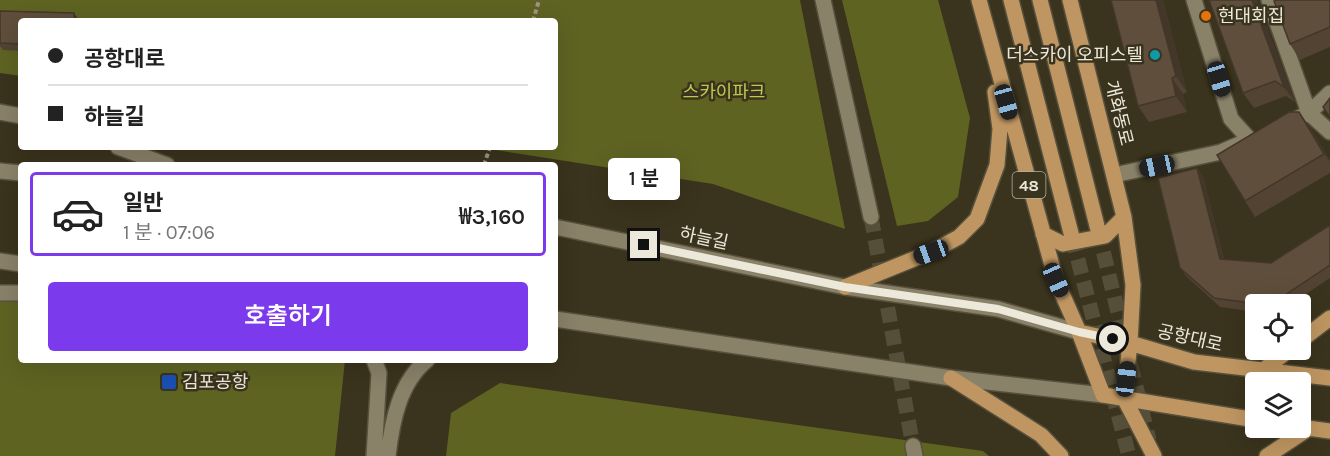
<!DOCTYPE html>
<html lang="ko">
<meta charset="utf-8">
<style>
:root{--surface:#fff;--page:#f2f2f2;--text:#222;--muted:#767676;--line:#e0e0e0;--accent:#7c3aed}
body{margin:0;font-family:Karla,"Noto Sans KR",sans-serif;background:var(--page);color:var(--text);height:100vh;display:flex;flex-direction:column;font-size:22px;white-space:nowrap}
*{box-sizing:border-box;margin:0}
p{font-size:20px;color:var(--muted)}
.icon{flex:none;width:33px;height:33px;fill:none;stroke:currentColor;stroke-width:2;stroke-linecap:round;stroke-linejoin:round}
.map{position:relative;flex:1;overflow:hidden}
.drawer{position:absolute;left:18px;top:162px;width:540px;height:201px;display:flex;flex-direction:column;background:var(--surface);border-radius:6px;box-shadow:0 6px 24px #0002}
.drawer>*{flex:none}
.guide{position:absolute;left:18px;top:18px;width:540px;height:132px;border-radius:6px;box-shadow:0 6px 24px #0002;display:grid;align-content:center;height:132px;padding:0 30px;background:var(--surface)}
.fabs{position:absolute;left:1245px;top:294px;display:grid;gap:12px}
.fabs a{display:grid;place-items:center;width:66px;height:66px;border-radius:6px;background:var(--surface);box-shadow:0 6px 24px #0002;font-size:30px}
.end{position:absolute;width:27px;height:27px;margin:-14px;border:8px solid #ece8da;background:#111;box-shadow:0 0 0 3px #111}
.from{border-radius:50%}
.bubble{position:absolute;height:42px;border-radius:6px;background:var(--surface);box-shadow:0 6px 24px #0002;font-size:20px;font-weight:600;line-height:42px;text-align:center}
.car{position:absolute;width:18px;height:36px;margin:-18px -9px;border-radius:8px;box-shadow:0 0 4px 2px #0007;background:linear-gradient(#222 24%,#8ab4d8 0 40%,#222 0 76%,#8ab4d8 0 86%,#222 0)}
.guide b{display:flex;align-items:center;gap:21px;height:57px;font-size:22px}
.guide b+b{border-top:2px solid var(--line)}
.guide i{width:15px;height:15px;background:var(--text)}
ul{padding:10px 0 0;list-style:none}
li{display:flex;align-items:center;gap:18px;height:84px;margin:0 12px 9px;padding:0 18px;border:3px solid transparent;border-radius:6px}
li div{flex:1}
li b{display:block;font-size:22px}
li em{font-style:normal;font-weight:600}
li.active{border-color:var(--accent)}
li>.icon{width:54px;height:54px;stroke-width:1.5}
.button{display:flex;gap:12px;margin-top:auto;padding:12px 30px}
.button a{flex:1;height:69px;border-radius:6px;background:var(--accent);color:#fff;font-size:24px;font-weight:600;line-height:69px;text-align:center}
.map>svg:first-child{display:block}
.green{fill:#5e6322}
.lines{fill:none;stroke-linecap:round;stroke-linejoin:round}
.minor-tunnel{stroke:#554e39;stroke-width:15;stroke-dasharray:15 8;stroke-linecap:butt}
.major-tunnel{stroke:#554e39;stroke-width:15;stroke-dasharray:15 8;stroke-linecap:butt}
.minor-casing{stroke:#57503c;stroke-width:18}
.major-casing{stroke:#57503c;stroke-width:18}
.path{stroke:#9b9584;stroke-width:4;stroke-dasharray:4.5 3;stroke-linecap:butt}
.minor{stroke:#898168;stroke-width:15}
.major{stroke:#bf9661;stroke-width:15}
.wall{fill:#524333}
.shaded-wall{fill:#423729}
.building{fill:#5f4e3b;stroke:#423729;stroke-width:1.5}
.route{stroke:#ece8da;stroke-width:8}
.food-dot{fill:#e8710a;stroke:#3a331d;stroke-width:2}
.culture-dot{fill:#0f9aa8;stroke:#3a331d;stroke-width:2}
.transit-dot{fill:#1a4fb4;stroke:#3a331d;stroke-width:2}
.labels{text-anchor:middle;stroke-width:5;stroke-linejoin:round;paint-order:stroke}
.shield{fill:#3a331d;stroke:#b7b2a1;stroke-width:1.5}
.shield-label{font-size:16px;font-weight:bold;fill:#ece8da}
.poi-label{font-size:18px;fill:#ece8da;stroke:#3a331d;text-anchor:start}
.park-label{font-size:18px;fill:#bfc84d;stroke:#3a331d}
.street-label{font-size:18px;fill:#ece8da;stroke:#3a331d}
</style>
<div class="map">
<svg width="1330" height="456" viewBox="0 0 1330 456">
<rect width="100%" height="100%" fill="#3a331d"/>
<path class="green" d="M 0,0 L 800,0 L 845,229 L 713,184 L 476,147 L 555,147 L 555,21 L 21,21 L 21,76 L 0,73 Z
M 842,0 L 938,0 L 970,118 L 958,197 L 928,221 L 897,226 Z
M 0,294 L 21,297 L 21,360 L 345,360 L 335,456 L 0,456 Z
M 500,383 L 983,451 L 989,456 L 446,456 L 451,413 Z"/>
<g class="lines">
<path class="minor-tunnel" d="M 871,217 L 913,446"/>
<path class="major-tunnel" d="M 1098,230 L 1149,440
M 1072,237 L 1129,456"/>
<g class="minor-casing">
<path id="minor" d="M 823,0 L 871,217
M 1194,0 L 1231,119 L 1250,140
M 1269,0 L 1309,113 L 1330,132
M 0,112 L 21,116
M 1286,124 L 1309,113 L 1330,93
M 118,147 L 167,165
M 0,171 L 21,173
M 1114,175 L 1221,152 L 1242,143
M 555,227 L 845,287 L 998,309 L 1079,332
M 0,261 L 21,264
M 0,293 L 21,293
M 555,319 L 951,378 L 1103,395
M 913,446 L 915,456
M 374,456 L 379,373 L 374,360
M 388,456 C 392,422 399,383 427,360"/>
</g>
<g class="major-casing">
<path id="major" d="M 979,0 L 1056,280 L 1079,332 L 1103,395 L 1256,420
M 1011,0 L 1072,237
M 1040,0 L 1098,230
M 1070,0 L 1124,217 L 1133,285 L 1130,343 L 1124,398 L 1154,456
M 1043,234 L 1063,244 L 1105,236 L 1124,217
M 845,287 L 931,252 L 959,237 L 977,219 L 997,165 L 1000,129 L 995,92
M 1079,332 L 1130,343 L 1194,362 L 1330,378
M 1300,341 L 1330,318
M 1262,371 L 1289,350
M 951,378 L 1041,435 L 1061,456
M 1300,427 L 1330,431
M 1267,456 L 1308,429"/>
</g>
<path class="path" d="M 533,21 L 539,0
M 484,165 L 490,147"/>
<use href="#minor" class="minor"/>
<use href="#major" class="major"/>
</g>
<path class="wall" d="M 1163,0 L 1187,92 L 1183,94 L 1187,112 L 1149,122 L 1138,106 Z
M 1257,0 L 1295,102 L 1286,96 L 1254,108 L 1243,93 Z
M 1330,0 L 1330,47 L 1300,60 L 1290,44 Z
M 0,11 L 79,20 L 79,21 L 21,21 L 21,51 L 3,50 L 0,46 Z
M 1310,127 L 1330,161 L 1330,173 L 1255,217 L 1245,201 Z
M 1197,168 L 1203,176 L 1224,259 L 1271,263 L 1330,225 L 1330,278 L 1291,304 L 1256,304 L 1256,312 L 1220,307 L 1186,276 L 1180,268 Z"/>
<path class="shaded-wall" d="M 1156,0 L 1163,0 L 1187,92 L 1176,76 Z
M 1252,0 L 1257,0 L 1295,102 L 1284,87 Z
M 74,13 L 79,20 L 79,21 L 74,21 Z
M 1172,78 L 1183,94 L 1187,112 L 1176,96 Z
M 1299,112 L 1310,127 L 1330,162 L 1324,154 Z
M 1197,168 L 1203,176 L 1226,268 L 1220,259 Z"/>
<path class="building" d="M 1111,0 L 1156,0 L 1176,76 L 1172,78 L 1176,96 L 1138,106 Z
M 1209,0 L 1252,0 L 1284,87 L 1275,81 L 1243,93 Z
M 1277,0 L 1330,0 L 1330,27 L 1290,44 L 1274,1 Z
M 0,11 L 74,13 L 74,21 L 21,21 L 21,44 L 0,43 Z
M 1330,98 L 1330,117 L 1323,107 Z
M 1289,112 L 1299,112 L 1324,154 L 1245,201 L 1217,155 Z
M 1197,168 L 1220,259 L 1271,263 L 1330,225 L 1330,265 L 1276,301 L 1258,304 L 1214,298 L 1180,268 L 1158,178 Z"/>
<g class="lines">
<path class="route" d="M 644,245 L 845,287 L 998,309 L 1079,332 L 1113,339"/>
</g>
<circle class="food-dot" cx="1206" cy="16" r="6"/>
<circle class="culture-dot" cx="1155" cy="55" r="6"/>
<rect class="transit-dot" x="161" y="374" width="16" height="16" rx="3"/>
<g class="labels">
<rect class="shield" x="1012.5" y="172" width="33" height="26" rx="4.5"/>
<g class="shield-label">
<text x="1029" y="191">48</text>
</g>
<g class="poi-label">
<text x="1218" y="22">현대회집</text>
<text x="1143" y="61" text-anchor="end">더스카이 오피스텔</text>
<text x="182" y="388">김포공항</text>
</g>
<g class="park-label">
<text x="724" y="98">스카이파크</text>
</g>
<g class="street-label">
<text transform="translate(1119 113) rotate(76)" y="6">개화동로</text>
<text transform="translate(704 238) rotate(12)" y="6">하늘길</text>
<text transform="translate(1190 338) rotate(13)" y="6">공항대로</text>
</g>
</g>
</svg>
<div class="fabs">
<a><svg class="icon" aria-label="locate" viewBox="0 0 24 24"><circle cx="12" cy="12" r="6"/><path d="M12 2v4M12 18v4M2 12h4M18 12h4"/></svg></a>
<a><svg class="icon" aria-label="layers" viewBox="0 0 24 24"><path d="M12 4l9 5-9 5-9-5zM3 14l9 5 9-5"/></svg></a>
</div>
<i class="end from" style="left:1113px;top:339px"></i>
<i class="end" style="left:644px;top:245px"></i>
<div class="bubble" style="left:608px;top:158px;width:72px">1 분</div>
<i class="car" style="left:1219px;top:79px;rotate:163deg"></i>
<i class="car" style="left:1006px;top:102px;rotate:164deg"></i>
<i class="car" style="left:1157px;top:166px;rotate:258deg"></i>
<i class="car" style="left:931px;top:252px;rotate:250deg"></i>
<i class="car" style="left:1056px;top:280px;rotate:156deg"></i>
<i class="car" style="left:1126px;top:379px;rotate:7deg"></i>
<div class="guide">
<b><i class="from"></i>공항대로</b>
<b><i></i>하늘길</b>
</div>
<section class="drawer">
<ul>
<li class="active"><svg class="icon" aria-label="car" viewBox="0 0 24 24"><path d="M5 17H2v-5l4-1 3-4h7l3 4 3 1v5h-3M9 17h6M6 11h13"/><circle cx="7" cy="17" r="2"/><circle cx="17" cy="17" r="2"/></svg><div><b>일반</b><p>1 분 · 07:06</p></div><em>₩3,160</em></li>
</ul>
<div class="button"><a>호출하기</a></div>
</section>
</div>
